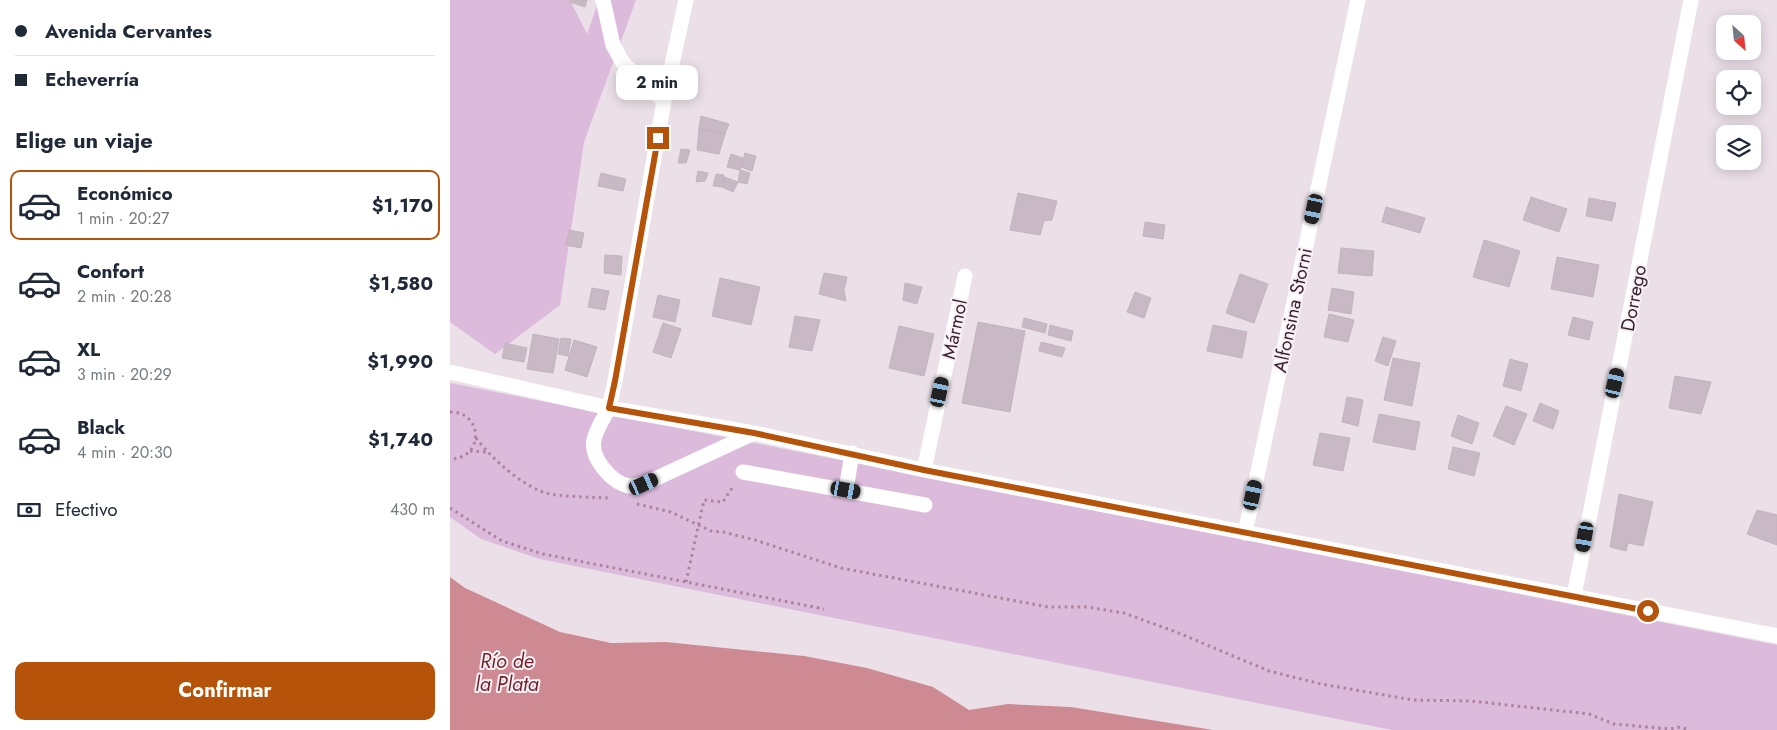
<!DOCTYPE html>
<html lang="es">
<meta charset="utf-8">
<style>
:root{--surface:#fff;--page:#f2f2f3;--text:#1f2937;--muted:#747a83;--line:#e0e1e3;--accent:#b45309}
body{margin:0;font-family:Jost,sans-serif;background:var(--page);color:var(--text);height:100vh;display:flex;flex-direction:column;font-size:19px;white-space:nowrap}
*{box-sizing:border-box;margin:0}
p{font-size:16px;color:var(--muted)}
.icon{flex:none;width:28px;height:28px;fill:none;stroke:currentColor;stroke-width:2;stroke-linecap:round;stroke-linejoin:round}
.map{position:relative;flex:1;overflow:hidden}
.side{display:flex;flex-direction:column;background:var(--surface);width:450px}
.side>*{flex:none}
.banner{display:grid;align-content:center;height:110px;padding:0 15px;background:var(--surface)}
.needle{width:32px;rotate:153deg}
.tools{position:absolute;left:1266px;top:15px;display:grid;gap:10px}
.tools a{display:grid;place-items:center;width:45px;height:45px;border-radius:10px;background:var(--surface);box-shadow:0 2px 12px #0003;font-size:25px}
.end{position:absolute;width:22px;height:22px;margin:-11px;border:6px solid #b45309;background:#fff;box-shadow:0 0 0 2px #fff}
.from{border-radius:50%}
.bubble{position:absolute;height:35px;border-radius:10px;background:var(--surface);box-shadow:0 2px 12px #0003;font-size:16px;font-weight:700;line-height:35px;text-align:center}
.car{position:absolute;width:15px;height:30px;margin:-15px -8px;border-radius:6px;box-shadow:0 0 4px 1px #0007;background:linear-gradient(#222 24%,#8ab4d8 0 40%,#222 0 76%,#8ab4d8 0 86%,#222 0)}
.banner b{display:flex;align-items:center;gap:18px;height:48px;font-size:19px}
.banner b+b{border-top:1px solid var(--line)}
.banner i{width:12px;height:12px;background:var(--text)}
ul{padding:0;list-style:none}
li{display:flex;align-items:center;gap:15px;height:70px;margin:0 10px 8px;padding:0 5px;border:2px solid transparent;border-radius:10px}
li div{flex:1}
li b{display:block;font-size:19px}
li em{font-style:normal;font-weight:700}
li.on{border-color:var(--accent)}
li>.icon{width:45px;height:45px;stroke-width:1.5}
h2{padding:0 15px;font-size:22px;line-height:60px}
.pay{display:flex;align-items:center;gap:12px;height:55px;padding:0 15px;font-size:19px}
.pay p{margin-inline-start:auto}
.button{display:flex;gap:10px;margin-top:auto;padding:10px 15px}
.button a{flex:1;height:58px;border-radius:10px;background:var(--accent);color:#fff;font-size:20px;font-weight:700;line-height:58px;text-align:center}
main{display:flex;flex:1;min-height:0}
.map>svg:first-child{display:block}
.green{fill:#dbbadb}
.water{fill:#ce8a92}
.building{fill:#c8b9c4;stroke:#c4b3bf}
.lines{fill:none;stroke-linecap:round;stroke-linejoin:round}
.path{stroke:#ad829b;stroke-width:3;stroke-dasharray:2.5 4;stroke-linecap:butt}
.minor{stroke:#fff;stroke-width:15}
.route{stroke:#b45309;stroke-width:6}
.labels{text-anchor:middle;stroke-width:4;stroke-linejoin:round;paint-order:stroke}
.street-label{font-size:19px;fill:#3b222f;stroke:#f7f1f6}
.water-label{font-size:20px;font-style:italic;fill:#741e27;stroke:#f7f1f6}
</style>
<main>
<section class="side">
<div class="banner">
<b><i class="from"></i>Avenida Cervantes</b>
<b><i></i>Echeverría</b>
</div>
<h2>Elige un viaje</h2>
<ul>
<li class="on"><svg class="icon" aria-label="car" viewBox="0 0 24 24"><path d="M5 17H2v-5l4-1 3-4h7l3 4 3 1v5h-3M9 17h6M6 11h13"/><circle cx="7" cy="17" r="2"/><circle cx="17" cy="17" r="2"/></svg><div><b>Económico</b><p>1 min · 20:27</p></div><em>$1,170</em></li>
<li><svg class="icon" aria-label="car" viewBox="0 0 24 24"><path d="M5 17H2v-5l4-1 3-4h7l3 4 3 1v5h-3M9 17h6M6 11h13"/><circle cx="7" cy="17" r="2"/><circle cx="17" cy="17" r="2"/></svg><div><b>Confort</b><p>2 min · 20:28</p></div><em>$1,580</em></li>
<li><svg class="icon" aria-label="car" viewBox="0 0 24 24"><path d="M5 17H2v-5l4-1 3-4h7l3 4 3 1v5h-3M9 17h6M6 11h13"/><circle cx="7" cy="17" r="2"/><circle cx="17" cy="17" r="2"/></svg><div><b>XL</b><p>3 min · 20:29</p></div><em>$1,990</em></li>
<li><svg class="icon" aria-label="car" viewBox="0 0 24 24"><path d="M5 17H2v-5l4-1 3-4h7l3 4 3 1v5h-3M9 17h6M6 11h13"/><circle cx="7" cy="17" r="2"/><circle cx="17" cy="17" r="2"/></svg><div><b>Black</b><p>4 min · 20:30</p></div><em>$1,740</em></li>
</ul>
<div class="pay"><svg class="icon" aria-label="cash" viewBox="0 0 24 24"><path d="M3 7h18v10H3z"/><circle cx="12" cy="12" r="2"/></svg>Efectivo<p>430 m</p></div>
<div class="button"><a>Confirmar</a></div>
</section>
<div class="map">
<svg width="1327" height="730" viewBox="0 0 1327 730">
<rect width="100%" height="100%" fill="#ebe0e8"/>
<path class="green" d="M 0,0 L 120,0 L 137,34 L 149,0 L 186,0 L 134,142 L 110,305 L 45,354 L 0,322 Z
M 0,383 L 1327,645 L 1327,730 L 942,730 L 90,559 L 31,539 L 0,517 Z"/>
<path class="water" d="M 0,577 L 15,588 L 110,632 L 161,643 L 216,642 L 354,656 L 417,668 L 483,687 L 519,710 L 558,704 L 621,707 L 763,730 L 0,730 Z"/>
<path class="building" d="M 120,0 L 137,0 L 135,7 L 120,2 Z
M 251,116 L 279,124 L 275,134 L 249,128 Z
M 249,128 L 275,134 L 269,154 L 247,150 Z
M 231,149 L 240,150 L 236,163 L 228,163 Z
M 295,153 L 306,156 L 302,171 L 291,167 Z
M 281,154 L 293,158 L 290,170 L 277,167 Z
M 290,170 L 300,173 L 297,184 L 288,182 Z
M 248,171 L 258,173 L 255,181 L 246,182 Z
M 151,173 L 176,179 L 173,191 L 148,186 Z
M 266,174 L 274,175 L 272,187 L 263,186 Z
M 274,177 L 288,182 L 283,192 L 272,187 Z
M 568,193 L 607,201 L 602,220 L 594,221 L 590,235 L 560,230 Z
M 1081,197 L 1117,209 L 1109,232 L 1073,220 Z
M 1139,198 L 1166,203 L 1162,221 L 1136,216 Z
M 936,207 L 975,218 L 970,233 L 932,222 Z
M 695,222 L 715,225 L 713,239 L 693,236 Z
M 119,230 L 134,233 L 131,248 L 116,245 Z
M 1034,240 L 1070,251 L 1059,287 L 1023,277 Z
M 891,248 L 924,251 L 922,276 L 888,273 Z
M 155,255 L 172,256 L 171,275 L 154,273 Z
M 1107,257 L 1149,265 L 1143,297 L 1101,289 Z
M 374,273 L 397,277 L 394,290 L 396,301 L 369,294 Z
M 790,274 L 818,284 L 804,323 L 776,313 Z
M 270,278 L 310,287 L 301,325 L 262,316 Z
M 455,283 L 472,287 L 467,304 L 453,300 Z
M 142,288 L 159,291 L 155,310 L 138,307 Z
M 882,288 L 904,292 L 901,314 L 878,310 Z
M 685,292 L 701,298 L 694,318 L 677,312 Z
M 208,295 L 230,300 L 225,322 L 203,317 Z
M 879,314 L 904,320 L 898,342 L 874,337 Z
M 345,316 L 370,320 L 362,351 L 339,347 Z
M 1123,317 L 1143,322 L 1139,340 L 1118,335 Z
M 574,318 L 597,324 L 595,333 L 572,327 Z
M 528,322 L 575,331 L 560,412 L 512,403 Z
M 213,323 L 231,329 L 221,358 L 203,352 Z
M 600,325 L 623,331 L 621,341 L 598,335 Z
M 763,325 L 797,332 L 792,358 L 757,351 Z
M 449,326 L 484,334 L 474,376 L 439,368 Z
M 83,334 L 109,339 L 103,373 L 77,369 Z
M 933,337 L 946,341 L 938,366 L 925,361 Z
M 111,338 L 121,339 L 118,356 L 108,354 Z
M 124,340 L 147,347 L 137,377 L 115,370 Z
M 591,342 L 615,348 L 612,357 L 589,351 Z
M 55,343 L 77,348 L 74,362 L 52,358 Z
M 943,358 L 970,363 L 962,406 L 934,400 Z
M 1060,359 L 1078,364 L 1071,391 L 1053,386 Z
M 1225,376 L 1261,382 L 1251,414 L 1219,408 Z
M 897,397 L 913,400 L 908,426 L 892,422 Z
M 1090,403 L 1109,411 L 1103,429 L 1083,421 Z
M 1056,406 L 1077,414 L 1064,445 L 1043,436 Z
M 929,414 L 970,422 L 965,450 L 923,442 Z
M 1008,415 L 1029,423 L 1022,444 L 1001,436 Z
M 870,433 L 900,438 L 893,471 L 863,465 Z
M 1003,447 L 1030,453 L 1024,476 L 998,469 Z
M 1169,494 L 1203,502 L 1193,546 L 1178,543 L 1176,551 L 1160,547 Z
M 1307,510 L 1327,515 L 1327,545 L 1297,534 Z"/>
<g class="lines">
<path class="path" d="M 0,412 C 33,411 35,459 0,459
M 26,438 C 41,458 75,489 100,494 C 119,497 140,497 159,498
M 20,451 L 36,452
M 187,504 L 221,512 L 261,531 L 273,532 L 305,540 L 391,568 L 598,607 L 637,607 L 674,613 L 726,632 L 819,671 L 871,684 L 963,700 L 1021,701 L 1139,714 L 1164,724 L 1220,729 L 1230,727 L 1239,730
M 0,508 L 52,541 L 93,554 L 374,609
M 236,582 L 254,500 L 273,502 L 284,485"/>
<path class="minor" d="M 153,0 L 163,45 L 173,63 L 214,101
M 0,372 L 159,408 L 165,381 L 214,101 L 236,0
M 304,433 L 194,484 C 189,484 183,487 179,486 C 162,483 140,458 144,440 C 146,429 154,418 159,408 L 304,433 L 474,470 L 1327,636
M 474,470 L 515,276
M 293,472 L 475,505
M 396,490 L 402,453
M 795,533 L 908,0
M 1124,596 L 1241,0"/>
</g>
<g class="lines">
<path class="route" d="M 208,138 L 165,381 L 159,408 L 304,433 L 474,470 L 1198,611"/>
</g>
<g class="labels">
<g class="street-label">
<text transform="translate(1183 298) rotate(-79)" y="7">Dorrego</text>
<text transform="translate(842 310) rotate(-78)" y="7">Alfonsina Storni</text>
<text transform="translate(504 329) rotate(-78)" y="7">Mármol</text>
</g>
<g class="water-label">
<text x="57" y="668">Río de<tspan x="57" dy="23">la Plata</tspan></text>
</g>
</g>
</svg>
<div class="tools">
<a><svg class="needle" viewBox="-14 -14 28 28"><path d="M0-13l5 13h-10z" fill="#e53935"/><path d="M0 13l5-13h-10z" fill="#747a83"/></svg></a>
<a><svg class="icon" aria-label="locate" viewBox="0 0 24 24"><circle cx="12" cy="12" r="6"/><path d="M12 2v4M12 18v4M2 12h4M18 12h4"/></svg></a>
<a><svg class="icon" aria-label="layers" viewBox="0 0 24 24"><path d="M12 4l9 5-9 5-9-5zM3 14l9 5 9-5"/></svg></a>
</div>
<i class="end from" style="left:1198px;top:611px"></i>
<i class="end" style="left:208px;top:138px"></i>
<div class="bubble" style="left:166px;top:65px;width:82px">2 min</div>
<i class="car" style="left:864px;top:209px;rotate:192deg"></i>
<i class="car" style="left:1165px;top:383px;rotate:13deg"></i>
<i class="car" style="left:490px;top:392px;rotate:12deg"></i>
<i class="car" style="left:194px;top:484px;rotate:66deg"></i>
<i class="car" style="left:396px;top:490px;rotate:100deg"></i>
<i class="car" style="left:803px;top:495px;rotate:12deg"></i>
<i class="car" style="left:1135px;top:537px;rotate:190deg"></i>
</div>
</main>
